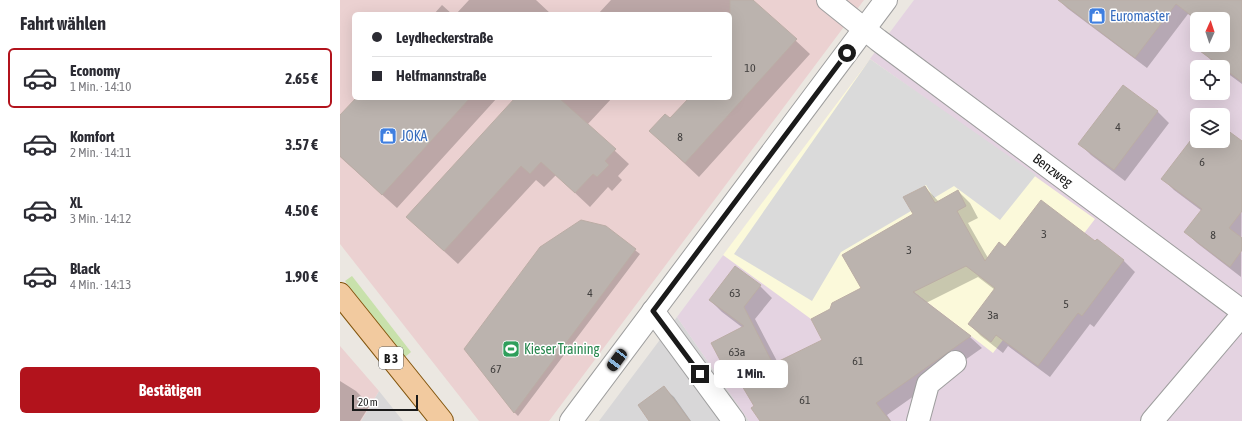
<!DOCTYPE html>
<html lang="de">
<meta charset="utf-8">
<style>
:root{--surface:#fff;--page:#f2f2f3;--text:#2b2b33;--muted:#7c7c81;--line:#e1e1e2;--accent:#b2131c}
body{margin:0;font-family:"Asap Condensed",sans-serif;background:var(--page);color:var(--text);height:100vh;display:flex;flex-direction:column;font-size:15px;white-space:nowrap}
*{box-sizing:border-box;margin:0}
p{font-size:13px;color:var(--muted)}
.icon{flex:none;width:22px;height:22px;fill:none;stroke:currentColor;stroke-width:2;stroke-linecap:round;stroke-linejoin:round}
.map{position:relative;flex:1;overflow:hidden}
.side{display:flex;flex-direction:column;background:var(--surface);width:340px}
.side>*{flex:none}
.top-card{position:absolute;left:12px;top:12px;width:380px;height:88px;border-radius:6px;box-shadow:0 4px 16px #0002;display:grid;align-content:center;height:88px;padding:0 20px;background:var(--surface)}
.needle{width:26px;rotate:3deg}
.controls{position:absolute;left:850px;top:12px;display:grid;gap:8px}
.controls a{display:grid;place-items:center;width:40px;height:40px;border-radius:6px;background:var(--surface);box-shadow:0 4px 16px #0002;font-size:20px}
.scale{position:absolute;left:12px;bottom:10px;width:66px;box-sizing:border-box;padding-left:4px;border:2px solid #1a1a1a;border-top:0;font-size:11px;line-height:14px;white-space:nowrap;color:#1a1a1a;-webkit-text-stroke:3px #fff;paint-order:stroke}
.end{position:absolute;width:18px;height:18px;margin:-9px;border:5px solid #1a1a1a;background:#fff;box-shadow:0 0 0 2px #fff}
.from{border-radius:50%}
.bubble{position:absolute;height:28px;border-radius:6px;background:var(--surface);box-shadow:0 4px 16px #0002;font-size:13px;font-weight:700;line-height:28px;text-align:center}
.car{position:absolute;width:12px;height:24px;margin:-12px -6px;border-radius:5px;box-shadow:0 0 3px 1px #0007;background:linear-gradient(#222 24%,#8ab4d8 0 40%,#222 0 76%,#8ab4d8 0 86%,#222 0)}
.top-card b{display:flex;align-items:center;gap:14px;height:38px;font-size:15px}
.top-card b+b{border-top:1px solid var(--line)}
.top-card i{width:10px;height:10px;background:var(--text)}
ul{padding:0;list-style:none}
li{display:flex;align-items:center;gap:12px;height:60px;margin:0 8px 6px;padding:0 12px;border:2px solid transparent;border-radius:6px}
li div{flex:1}
li b{display:block;font-size:15px}
li em{font-style:normal;font-weight:700}
li.current{border-color:var(--accent)}
li>.icon{width:36px;height:36px;stroke-width:1.5}
h2{padding:0 20px;font-size:18px;line-height:48px}
.action{display:flex;gap:8px;margin-top:auto;padding:8px 20px}
.action a{flex:1;height:46px;border-radius:6px;background:var(--accent);color:#fff;font-size:16px;font-weight:700;line-height:46px;text-align:center}
main{display:flex;flex:1;min-height:0}
.map>svg:first-child{display:block}
.residential{fill:#d8d7d8}
.commercial{fill:#ebd1d1;fill-rule:evenodd}
.industrial{fill:#e4d3e1;fill-rule:evenodd}
.education{fill:#fbf9da}
.grass{fill:#c8e1ab}
.parking{fill:#dadada}
.shadow{fill:#0003}
.building{fill:#bbb3ae;stroke:#bbada5}
.lines{fill:none;stroke-linecap:round;stroke-linejoin:round}
.minor-casing{stroke:#9e9e9e;stroke-width:24}
.major-casing{stroke:#83560e;stroke-width:24}
.minor{stroke:#fff;stroke-width:22}
.major{stroke:#f2ca9f;stroke-width:22}
.route{stroke:#1a1a1a;stroke-width:5}
.labels{text-anchor:middle;stroke-width:3;stroke-linejoin:round;paint-order:stroke}
.number-label{font-size:12px;fill:#42403f}
.shield{fill:#fff;stroke:#5f5f5f;stroke-width:1}
.shield-label{font-size:13px;font-weight:bold;fill:#1a1a1a}
.shop-label{font-size:14px;fill:#366cbe;stroke:#fff;text-anchor:start}
.street-label{font-size:14px;fill:#1a1a1a;stroke:#fff}
.leisure-label{font-size:14px;fill:#27864d;stroke:#fff;text-anchor:start}
</style>
<main>
<section class="side">
<h2>Fahrt wählen</h2>
<ul>
<li class="current"><svg class="icon" aria-label="car" viewBox="0 0 24 24"><path d="M5 17H2v-5l4-1 3-4h7l3 4 3 1v5h-3M9 17h6M6 11h13"/><circle cx="7" cy="17" r="2"/><circle cx="17" cy="17" r="2"/></svg><div><b>Economy</b><p>1 Min. · 14:10</p></div><em>2.65 €</em></li>
<li><svg class="icon" aria-label="car" viewBox="0 0 24 24"><path d="M5 17H2v-5l4-1 3-4h7l3 4 3 1v5h-3M9 17h6M6 11h13"/><circle cx="7" cy="17" r="2"/><circle cx="17" cy="17" r="2"/></svg><div><b>Komfort</b><p>2 Min. · 14:11</p></div><em>3.57 €</em></li>
<li><svg class="icon" aria-label="car" viewBox="0 0 24 24"><path d="M5 17H2v-5l4-1 3-4h7l3 4 3 1v5h-3M9 17h6M6 11h13"/><circle cx="7" cy="17" r="2"/><circle cx="17" cy="17" r="2"/></svg><div><b>XL</b><p>3 Min. · 14:12</p></div><em>4.50 €</em></li>
<li><svg class="icon" aria-label="car" viewBox="0 0 24 24"><path d="M5 17H2v-5l4-1 3-4h7l3 4 3 1v5h-3M9 17h6M6 11h13"/><circle cx="7" cy="17" r="2"/><circle cx="17" cy="17" r="2"/></svg><div><b>Black</b><p>4 Min. · 14:13</p></div><em>1.90 €</em></li>
</ul>
<div class="action"><a>Bestätigen</a></div>
</section>
<div class="map">
<svg width="902" height="421" viewBox="0 0 902 421">
<rect width="100%" height="100%" fill="#ebe7e1"/>
<path class="residential" d="M 337,317 L 409,421 L 259,421 Z
M 39,391 L 63,421 L 21,421 Z"/>
<path class="commercial" d="M 0,0 L 524,0 L 209,421 L 139,421 L 0,244 ZM 14,14 L 390,14 L 390,98 L 14,98 Z
M 0,346 L 39,391 L 21,421 L 0,421 Z"/>
<path class="industrial" d="M 574,0 L 902,0 L 902,421 L 409,421 L 337,317 ZM 857,19 L 883,19 L 883,45 L 857,45 ZM 857,67 L 883,67 L 883,93 L 857,93 ZM 857,115 L 883,115 L 883,141 L 857,141 Z"/>
<path class="education" d="M 530,59 L 755,219 L 653,353 L 569,288 L 482,340 L 471,319 L 383,255 Z"/>
<path class="grass" d="M 12,276 L 71,352 L 65,357 L 5,281 Z"/>
<path class="parking" d="M 530,59 L 696,175 L 660,220 L 614,186 L 594,198 L 586,185 L 564,197 L 571,211 L 501,252 L 472,301 L 394,254 Z"/>
<path class="shadow" d="M 129,0 L 196,0 L 211,14 L 116,14 Z
M 271,0 L 414,0 L 413,1 L 470,54 L 359,177 L 310,131 L 330,120 L 350,98 L 390,98 L 390,14 L 258,14 Z
M 719,0 L 902,0 L 902,84 L 883,70 L 883,67 L 879,67 L 872,61 L 861,50 L 865,45 L 883,45 L 883,19 L 857,19 L 857,21 L 848,14 L 807,68 L 727,8 Z
M 102,5 L 112,14 L 94,14 Z
M 783,86 L 818,112 L 829,123 L 785,181 L 751,155 L 740,144 Z
M 17,98 L 157,98 L 57,208 L 0,157 L 0,117 Z
M 177,98 L 272,98 L 247,125 L 289,164 L 278,176 L 282,180 L 272,191 L 268,187 L 250,207 L 216,175 L 204,187 L 196,180 L 118,264 L 82,231 Z
M 883,128 L 902,142 L 901,277 L 857,243 L 846,232 L 862,211 L 834,190 L 823,179 L 857,134 L 857,141 L 883,141 Z
M 585,187 L 599,202 L 618,191 L 630,203 L 638,218 L 628,223 L 648,258 L 666,248 L 756,242 L 757,240 L 784,261 L 795,272 L 754,327 L 750,324 L 710,377 L 668,346 L 663,353 L 641,336 L 629,324 L 655,290 L 638,277 L 586,303 L 630,337 L 642,348 L 547,415 L 551,421 L 421,421 L 415,406 L 404,387 L 402,388 L 390,376 L 403,328 L 382,312 L 370,300 L 420,286 L 432,298 L 415,319 L 438,363 L 483,341 L 491,309 L 522,288 L 574,215 Z
M 265,227 L 300,254 L 178,416 L 174,412 Z
M 0,381 L 16,391 L 30,405 L 20,421 L 0,421 Z
M 324,388 L 334,397 L 351,421 L 311,421 Z"/>
<path class="building" d="M 390,0 L 413,0 L 457,39 L 345,163 L 309,131 L 325,114 L 330,118 L 349,98 L 390,98 Z
M 718,0 L 902,0 L 902,82 L 860,51 L 864,45 L 883,45 L 883,19 L 857,20 L 836,4 L 795,58 Z
M 783,85 L 818,111 L 774,170 L 738,144 Z
M 16,98 L 130,98 L 42,195 L 0,156 L 0,115 Z
M 175,98 L 219,98 L 276,149 L 265,161 L 269,165 L 257,177 L 253,174 L 235,193 L 201,162 L 190,174 L 181,166 L 104,251 L 66,217 Z
M 883,127 L 902,141 L 902,211 L 889,228 L 902,238 L 902,250 L 890,267 L 844,232 L 862,209 L 821,179 L 857,132 L 857,141 L 883,141 Z
M 585,186 L 595,203 L 618,190 L 626,206 L 617,211 L 645,261 L 659,242 L 665,247 L 701,200 L 755,241 L 757,239 L 784,260 L 742,316 L 738,313 L 698,366 L 656,335 L 651,342 L 628,324 L 655,288 L 626,266 L 573,292 L 631,336 L 536,403 L 550,421 L 420,421 L 411,408 L 414,406 L 395,374 L 389,377 L 371,343 L 404,326 L 369,300 L 395,266 L 421,285 L 404,307 L 433,364 L 482,340 L 471,319 L 490,309 L 492,303 L 521,288 L 502,255 L 573,214 L 563,197 Z
M 241,220 L 266,226 L 296,249 L 174,413 L 124,349 L 200,247 Z
M 324,386 L 333,398 L 350,421 L 309,421 L 298,405 Z"/>
<g class="lines">
<g class="minor-casing">
<g id="minor">
<path id="s1" d="M 488,0 L 538,40 L 902,311"/>
<path d="M 313,311 L 394,421"/>
<path d="M 231,421 L 546,0"/>
<path d="M 578,421 L 588,384 L 615,362"/>
<path d="M 812,421 L 902,315"/>
</g>
</g>
<g class="major-casing">
<path id="major" d="M 0,294 L 102,421"/>
</g>
<use href="#minor" class="minor"/>
<use href="#major" class="major"/>
</g>
<g class="lines">
<path class="route" d="M 360,374 L 313,311 L 507,53"/>
</g>
<defs>
<g id="shop-square" transform="scale(0.9)"><rect x="-9" y="-9" width="18" height="18" rx="4" fill="#3f7fe0" stroke="#fff"/><path d="M-5-2.5h2.3a2.7 3.5 0 0 1 5.4 0H5L5.5 6h-11ZM-1.5-2.5h3a1.5 2.3 0 0 0-3 0Z" fill="#fff"/></g>
<g id="stadium-square" transform="scale(0.9)"><rect x="-9" y="-9" width="18" height="18" rx="4" fill="#2e9e5b" stroke="#fff"/><path d="M0-5a6.5 5 0 1 0 0 10a6.5 5 0 1 0 0-10ZM-3.5-1.8h7v3.6h-7Z" fill="#fff"/></g>
</defs>
<g fill-rule="evenodd">
<use href="#shop-square" x="757" y="16"/>
<use href="#shop-square" x="48" y="136"/>
<use href="#stadium-square" x="171" y="349"/>
</g>
<g class="labels">
<g class="number-label">
<text x="410" y="72">10</text>
<text x="778" y="131">4</text>
<text x="340" y="141">8</text>
<text x="862" y="166">6</text>
<text x="704" y="238">3</text>
<text x="873" y="239">8</text>
<text x="569" y="254">3</text>
<text x="250" y="297">4</text>
<text x="395" y="297">63</text>
<text x="726" y="308">5</text>
<text x="653" y="319">3a</text>
<text x="397" y="356">63a</text>
<text x="518" y="365">61</text>
<text x="156" y="373">67</text>
<text x="465" y="404">61</text>
</g>
<rect class="shield" x="39" y="347" width="24" height="22" rx="3"/>
<g class="shield-label">
<text x="51" y="363">B 3</text>
</g>
<g class="shop-label">
<text x="770" y="21">Euromaster</text>
<text x="61" y="141">JOKA</text>
</g>
<g class="street-label">
<text dy="5" stroke="none"><textPath href="#s1" startOffset="282">Benzweg</textPath></text>
</g>
<g class="leisure-label">
<text x="184" y="354">Kieser Training</text>
</g>
</g>
</svg>
<div class="controls">
<a><svg class="needle" viewBox="-14 -14 28 28"><path d="M0-13l5 13h-10z" fill="#e53935"/><path d="M0 13l5-13h-10z" fill="#7c7c81"/></svg></a>
<a><svg class="icon" aria-label="locate" viewBox="0 0 24 24"><circle cx="12" cy="12" r="6"/><path d="M12 2v4M12 18v4M2 12h4M18 12h4"/></svg></a>
<a><svg class="icon" aria-label="layers" viewBox="0 0 24 24"><path d="M12 4l9 5-9 5-9-5zM3 14l9 5 9-5"/></svg></a>
</div>
<div class="scale">20 m</div>
<i class="end from" style="left:507px;top:53px"></i>
<i class="end" style="left:360px;top:374px"></i>
<div class="bubble" style="left:374px;top:360px;width:74px">1 Min.</div>
<i class="car" style="left:277px;top:360px;rotate:217deg"></i>
<div class="top-card">
<b><i class="from"></i>Leydheckerstraße</b>
<b><i></i>Helfmannstraße</b>
</div>
</div>
</main>
